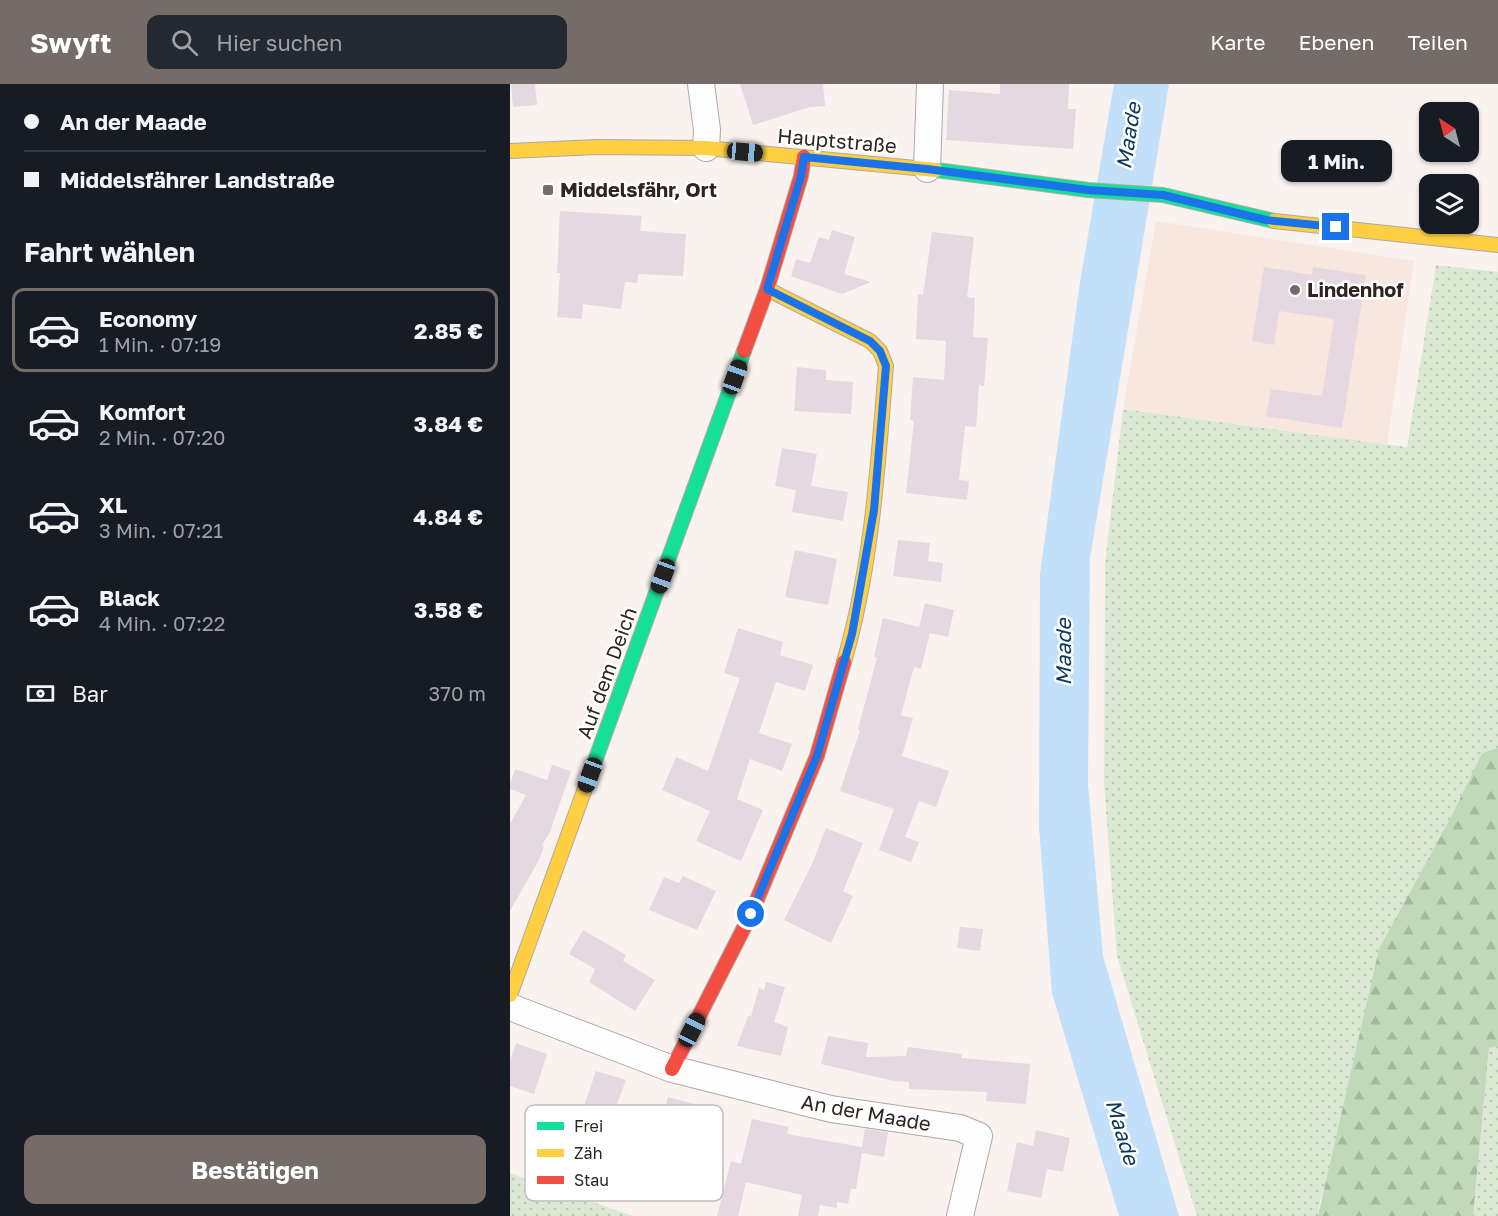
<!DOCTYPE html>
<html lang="de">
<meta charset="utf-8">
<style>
:root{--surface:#171b24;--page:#242831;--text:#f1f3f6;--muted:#9ea1a6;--line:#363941;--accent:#766c67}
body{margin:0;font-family:"Golos Text",sans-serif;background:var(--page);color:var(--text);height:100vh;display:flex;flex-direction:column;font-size:22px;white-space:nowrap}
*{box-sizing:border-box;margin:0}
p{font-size:20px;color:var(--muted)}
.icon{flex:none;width:33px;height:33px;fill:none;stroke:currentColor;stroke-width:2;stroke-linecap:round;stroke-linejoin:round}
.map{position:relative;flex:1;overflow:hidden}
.side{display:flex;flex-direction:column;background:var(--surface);width:510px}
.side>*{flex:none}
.guide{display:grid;align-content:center;height:132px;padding:0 24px;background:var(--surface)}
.needle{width:39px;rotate:324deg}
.buttons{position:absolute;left:909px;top:18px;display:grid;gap:12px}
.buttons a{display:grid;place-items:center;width:60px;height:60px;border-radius:12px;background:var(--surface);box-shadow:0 2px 4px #0004;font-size:30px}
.end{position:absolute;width:27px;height:27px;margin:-14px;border:8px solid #1a73e8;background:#fff;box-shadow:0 0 0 3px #fff}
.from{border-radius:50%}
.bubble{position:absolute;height:42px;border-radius:12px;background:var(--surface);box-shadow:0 2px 4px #0004;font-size:20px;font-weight:700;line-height:42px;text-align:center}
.car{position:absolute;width:18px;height:36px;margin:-18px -9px;border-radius:8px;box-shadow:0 0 4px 2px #0007;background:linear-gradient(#222 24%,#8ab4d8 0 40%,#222 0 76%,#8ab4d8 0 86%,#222 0)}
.guide b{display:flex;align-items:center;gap:21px;height:57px;font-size:22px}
.guide b+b{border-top:2px solid var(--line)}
.guide i{width:15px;height:15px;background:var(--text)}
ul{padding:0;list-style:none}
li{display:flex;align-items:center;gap:18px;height:84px;margin:0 12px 9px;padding:0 12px;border:3px solid transparent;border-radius:12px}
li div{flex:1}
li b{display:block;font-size:22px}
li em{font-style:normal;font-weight:700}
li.current{border-color:var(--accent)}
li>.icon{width:54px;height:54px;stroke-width:1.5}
h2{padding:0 24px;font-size:27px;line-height:72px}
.pay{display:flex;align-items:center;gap:15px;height:66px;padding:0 24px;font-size:22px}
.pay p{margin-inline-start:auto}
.cta{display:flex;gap:12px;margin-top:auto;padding:12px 24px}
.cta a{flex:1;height:69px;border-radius:12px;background:var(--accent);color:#fff;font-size:24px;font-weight:700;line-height:69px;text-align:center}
header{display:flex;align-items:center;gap:36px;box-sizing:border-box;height:84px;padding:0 30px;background:var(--accent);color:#fff}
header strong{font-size:28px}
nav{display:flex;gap:33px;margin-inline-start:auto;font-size:21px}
.search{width:420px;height:54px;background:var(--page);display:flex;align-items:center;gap:15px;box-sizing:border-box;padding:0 21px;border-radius:12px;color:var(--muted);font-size:22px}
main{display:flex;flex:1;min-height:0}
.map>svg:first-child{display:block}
.built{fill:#f8e7df}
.grass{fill:url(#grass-dots)}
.forest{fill:url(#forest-firs)}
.water{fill:#c3e0fa}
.building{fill:#e5d8e1}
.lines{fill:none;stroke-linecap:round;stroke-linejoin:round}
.street-casing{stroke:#b1a8a4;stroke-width:28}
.fast-casing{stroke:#b1a8a4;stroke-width:16}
.slow-casing{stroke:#b1a8a4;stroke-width:16}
.jam-casing{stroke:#b1a8a4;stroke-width:16}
.street{stroke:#fefdfd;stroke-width:26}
.fast{stroke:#16e098;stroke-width:14}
.slow{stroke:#ffcf43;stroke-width:14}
.jam{stroke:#f24e42;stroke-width:14}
.route{stroke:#1a73e8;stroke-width:8}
.poi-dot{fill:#766c67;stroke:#fff;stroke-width:2}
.labels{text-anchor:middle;stroke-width:5;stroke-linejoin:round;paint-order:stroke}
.street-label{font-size:20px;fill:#2f241e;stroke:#fff}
.poi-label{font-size:20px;font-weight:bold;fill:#2f241e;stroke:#fff;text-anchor:start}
.water-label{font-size:21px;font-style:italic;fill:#0e3958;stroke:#fff}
.key{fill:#fff;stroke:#c1bdbc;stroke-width:1.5}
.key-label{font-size:16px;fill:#2f241e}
</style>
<header>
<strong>Swyft</strong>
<div class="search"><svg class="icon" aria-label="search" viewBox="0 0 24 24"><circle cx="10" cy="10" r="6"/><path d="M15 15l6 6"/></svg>Hier suchen</div>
<nav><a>Karte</a><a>Ebenen</a><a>Teilen</a></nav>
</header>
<main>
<section class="side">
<div class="guide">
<b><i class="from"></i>An der Maade</b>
<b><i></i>Middelsfährer Landstraße</b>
</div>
<h2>Fahrt wählen</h2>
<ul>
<li class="current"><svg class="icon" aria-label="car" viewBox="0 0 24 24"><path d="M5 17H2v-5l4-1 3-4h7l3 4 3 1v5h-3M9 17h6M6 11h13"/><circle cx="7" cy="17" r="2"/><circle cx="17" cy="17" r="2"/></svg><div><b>Economy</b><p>1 Min. · 07:19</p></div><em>2.85 €</em></li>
<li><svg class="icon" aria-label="car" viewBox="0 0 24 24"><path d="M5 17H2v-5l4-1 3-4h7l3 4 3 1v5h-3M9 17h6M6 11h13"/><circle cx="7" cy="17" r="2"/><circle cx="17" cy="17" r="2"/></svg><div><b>Komfort</b><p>2 Min. · 07:20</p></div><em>3.84 €</em></li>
<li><svg class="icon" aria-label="car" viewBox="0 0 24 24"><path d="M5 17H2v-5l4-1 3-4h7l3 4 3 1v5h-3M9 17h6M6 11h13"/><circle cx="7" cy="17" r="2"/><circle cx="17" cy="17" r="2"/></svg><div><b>XL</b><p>3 Min. · 07:21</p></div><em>4.84 €</em></li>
<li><svg class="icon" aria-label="car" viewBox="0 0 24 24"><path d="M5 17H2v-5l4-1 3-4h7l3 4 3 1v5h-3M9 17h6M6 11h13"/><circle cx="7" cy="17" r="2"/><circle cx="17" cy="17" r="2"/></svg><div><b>Black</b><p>4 Min. · 07:22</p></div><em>3.58 €</em></li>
</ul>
<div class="pay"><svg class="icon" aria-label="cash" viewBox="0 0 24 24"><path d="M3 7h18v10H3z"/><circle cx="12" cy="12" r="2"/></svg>Bar<p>370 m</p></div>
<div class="cta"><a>Bestätigen</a></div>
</section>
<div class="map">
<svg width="988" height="1132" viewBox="0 0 988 1132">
<defs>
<pattern id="grass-dots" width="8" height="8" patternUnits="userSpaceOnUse" patternTransform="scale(1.5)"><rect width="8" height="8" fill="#dbe9d4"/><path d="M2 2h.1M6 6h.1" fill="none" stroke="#bcc8b6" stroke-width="1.8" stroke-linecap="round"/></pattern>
<pattern id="forest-firs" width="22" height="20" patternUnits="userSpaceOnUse" patternTransform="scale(1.5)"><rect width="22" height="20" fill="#c1d8b9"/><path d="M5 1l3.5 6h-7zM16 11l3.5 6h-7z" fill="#a6b99f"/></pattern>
</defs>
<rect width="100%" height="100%" fill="#faf2ef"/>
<path class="built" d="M 646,137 L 904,177 L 877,360 L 613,325 Z"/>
<path class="grass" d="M 926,181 L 988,188 L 988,664 L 972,669 L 941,733 L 810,1118 L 808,1132 L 687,1132 L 607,872 L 594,700 L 595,479 L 613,325 L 897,363 Z
M 988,962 L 988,1132 L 963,1132 L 979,964 Z
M 0,1089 L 123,1132 L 0,1132 Z"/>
<path class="forest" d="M 988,664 L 988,962 L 979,964 L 963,1132 L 808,1132 L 869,865 L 941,733 L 972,669 Z"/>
<path class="water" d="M 604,0 L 659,0 L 580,474 L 578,700 L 593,872 L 669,1132 L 609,1132 L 542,909 L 529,743 L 530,490 L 570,198 Z"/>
<path class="building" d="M 1,0 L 25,0 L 27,21 L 3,23 Z
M 230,0 L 313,0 L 315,22 L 300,23 L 243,41 Z
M 490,0 L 559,0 L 558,25 L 566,25 L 563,65 L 436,56 L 439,6 L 490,10 Z
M 50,127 L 132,132 L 130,147 L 176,150 L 173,192 L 128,190 L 127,199 L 115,198 L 111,225 L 73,220 L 72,235 L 47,233 L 50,189 L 47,189 Z
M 322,146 L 345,153 L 334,190 L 361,198 L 332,210 L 281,192 L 286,175 L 300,179 L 309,153 L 319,156 Z
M 422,148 L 464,153 L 457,213 L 465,214 L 463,253 L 478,254 L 474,302 L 469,301 L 466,343 L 455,342 L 449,396 L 459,397 L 457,416 L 396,409 L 404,337 L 400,336 L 403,293 L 434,296 L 436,257 L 406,255 L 408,210 L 413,211 Z
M 754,183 L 802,191 L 803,183 L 856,191 L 832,344 L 756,332 L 761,305 L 812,312 L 824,235 L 769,227 L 764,261 L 742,257 Z
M 287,283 L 316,286 L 316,296 L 343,298 L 341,330 L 284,327 Z
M 272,364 L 307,370 L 301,402 L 338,408 L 333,437 L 282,428 L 286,406 L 265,402 Z
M 388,456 L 420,459 L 418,477 L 433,479 L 431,498 L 383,492 Z
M 285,466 L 327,475 L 318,521 L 275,513 Z
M 415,519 L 444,526 L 438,553 L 420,549 L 411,585 L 404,583 L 391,631 L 403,634 L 392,672 L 439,687 L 426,723 L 409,717 L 395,753 L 409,758 L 401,778 L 369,766 L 384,725 L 330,707 L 350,646 L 348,645 L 367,574 L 364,573 L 373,534 L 409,543 Z
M 228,544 L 273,558 L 270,571 L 303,581 L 295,607 L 266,598 L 249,649 L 282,660 L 272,687 L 240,675 L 227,715 L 253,726 L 231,777 L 186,757 L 200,727 L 152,706 L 166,673 L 198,687 L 230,594 L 214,589 Z
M 42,681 L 61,687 L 40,748 L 32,761 L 34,763 L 29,776 L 0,827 L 0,740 L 16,711 L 0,705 L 0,700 L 5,685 L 37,696 Z
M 316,744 L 353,759 L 333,807 L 343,812 L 321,859 L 274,836 L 302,780 Z
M 173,792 L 206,807 L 187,846 L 139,826 L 154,793 L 169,799 Z
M 450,843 L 473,845 L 470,867 L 447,864 Z
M 73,846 L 116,871 L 113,877 L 145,896 L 125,927 L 79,898 L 85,885 L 59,870 Z
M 256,898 L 275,903 L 264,938 L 278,943 L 271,972 L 227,962 L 238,932 L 241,932 L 249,904 L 254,906 Z
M 318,952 L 358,959 L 356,973 L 396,972 L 398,963 L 452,970 L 451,974 L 520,980 L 516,1020 L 476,1017 L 477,1008 L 399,1005 L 399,998 L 384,997 L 311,980 Z
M 6,959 L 37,970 L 24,1010 L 0,1002 L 0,977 Z
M 86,987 L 116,996 L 98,1044 L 70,1034 Z
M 158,1013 L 192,1022 L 180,1063 L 147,1054 Z
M 242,1035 L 279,1043 L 277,1050 L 352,1063 L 355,1045 L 378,1048 L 374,1073 L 352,1069 L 346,1105 L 341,1105 L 338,1120 L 327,1118 L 327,1124 L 310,1121 L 308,1132 L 288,1132 L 292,1111 L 236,1098 L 228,1132 L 207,1132 L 221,1077 L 231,1080 Z
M 526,1046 L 560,1054 L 553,1088 L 537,1085 L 531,1114 L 497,1107 L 507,1058 L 523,1062 Z"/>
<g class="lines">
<g class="street-casing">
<path id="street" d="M 191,0 L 197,46 L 196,64
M 417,85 L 420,0
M 0,923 L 162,985 L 321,1025 L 450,1044 L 469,1052 L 450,1132"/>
</g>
<g class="fast-casing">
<path id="fast" d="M 426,86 L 578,106 L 653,111 L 764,137
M 81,688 L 234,267"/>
</g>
<g class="slow-casing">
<path id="slow" d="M 0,67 L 86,63 L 196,64 L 426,86
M 764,137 L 988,161
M 257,205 L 360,257 L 370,267 L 376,282 C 368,381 362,482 334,578
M 0,911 L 81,688"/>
</g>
<g class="jam-casing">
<path id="jam" d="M 234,267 L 257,205 L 291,92 L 294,73
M 162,985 L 241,830 L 307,672 L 334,578"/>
</g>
<use href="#street" class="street"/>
<use href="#fast" class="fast"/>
<use href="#slow" class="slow"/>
<use href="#jam" class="jam"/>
</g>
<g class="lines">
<path class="route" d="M 241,830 L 307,672 L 342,550 L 364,426 L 376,282 L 370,267 L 360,257 L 257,205 L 291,92 L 294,73 L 417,85 L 578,106 L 653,111 L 756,136 L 826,143"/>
</g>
<g class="poi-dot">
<rect x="32" y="100" width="12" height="12" rx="3"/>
<circle cx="785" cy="206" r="6"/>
</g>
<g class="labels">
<g class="street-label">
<text transform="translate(327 57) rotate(5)" y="7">Hauptstraße</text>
<text transform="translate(97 589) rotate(-70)" y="7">Auf dem Deich</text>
<text transform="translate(356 1029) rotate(10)" y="7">An der Maade</text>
</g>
<g class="poi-label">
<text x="50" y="113">Middelsfähr, Ort</text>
<text x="797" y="213">Lindenhof</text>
</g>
<g class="water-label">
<text transform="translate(619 52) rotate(-81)" y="7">Maade</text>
<text transform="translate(554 568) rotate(-90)" y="7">Maade</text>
<text transform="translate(612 1048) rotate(73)" y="7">Maade</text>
</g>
</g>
<rect x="15" y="1021" width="198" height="96" rx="9" class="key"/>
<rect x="27" y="1038" width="27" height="8" fill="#16e098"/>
<rect x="27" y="1065" width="27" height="8" fill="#ffcf43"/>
<rect x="27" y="1092" width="27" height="8" fill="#f24e42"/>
<g class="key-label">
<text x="64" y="1048">Frei</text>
<text x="64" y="1075">Zäh</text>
<text x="64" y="1102">Stau</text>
</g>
</svg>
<div class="buttons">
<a><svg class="needle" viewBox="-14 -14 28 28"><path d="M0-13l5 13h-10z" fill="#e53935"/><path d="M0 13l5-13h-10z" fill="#9ea1a6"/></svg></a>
<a><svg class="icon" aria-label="layers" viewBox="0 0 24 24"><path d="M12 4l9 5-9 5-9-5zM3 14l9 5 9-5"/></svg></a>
</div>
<i class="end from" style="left:241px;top:830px"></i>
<i class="end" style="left:826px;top:143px"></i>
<div class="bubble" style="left:771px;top:56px;width:111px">1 Min.</div>
<i class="car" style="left:235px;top:68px;rotate:95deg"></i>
<i class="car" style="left:225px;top:293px;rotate:20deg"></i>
<i class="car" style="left:153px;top:492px;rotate:200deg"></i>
<i class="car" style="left:80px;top:691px;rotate:200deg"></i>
<i class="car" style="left:182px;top:946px;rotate:27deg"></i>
</div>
</main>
